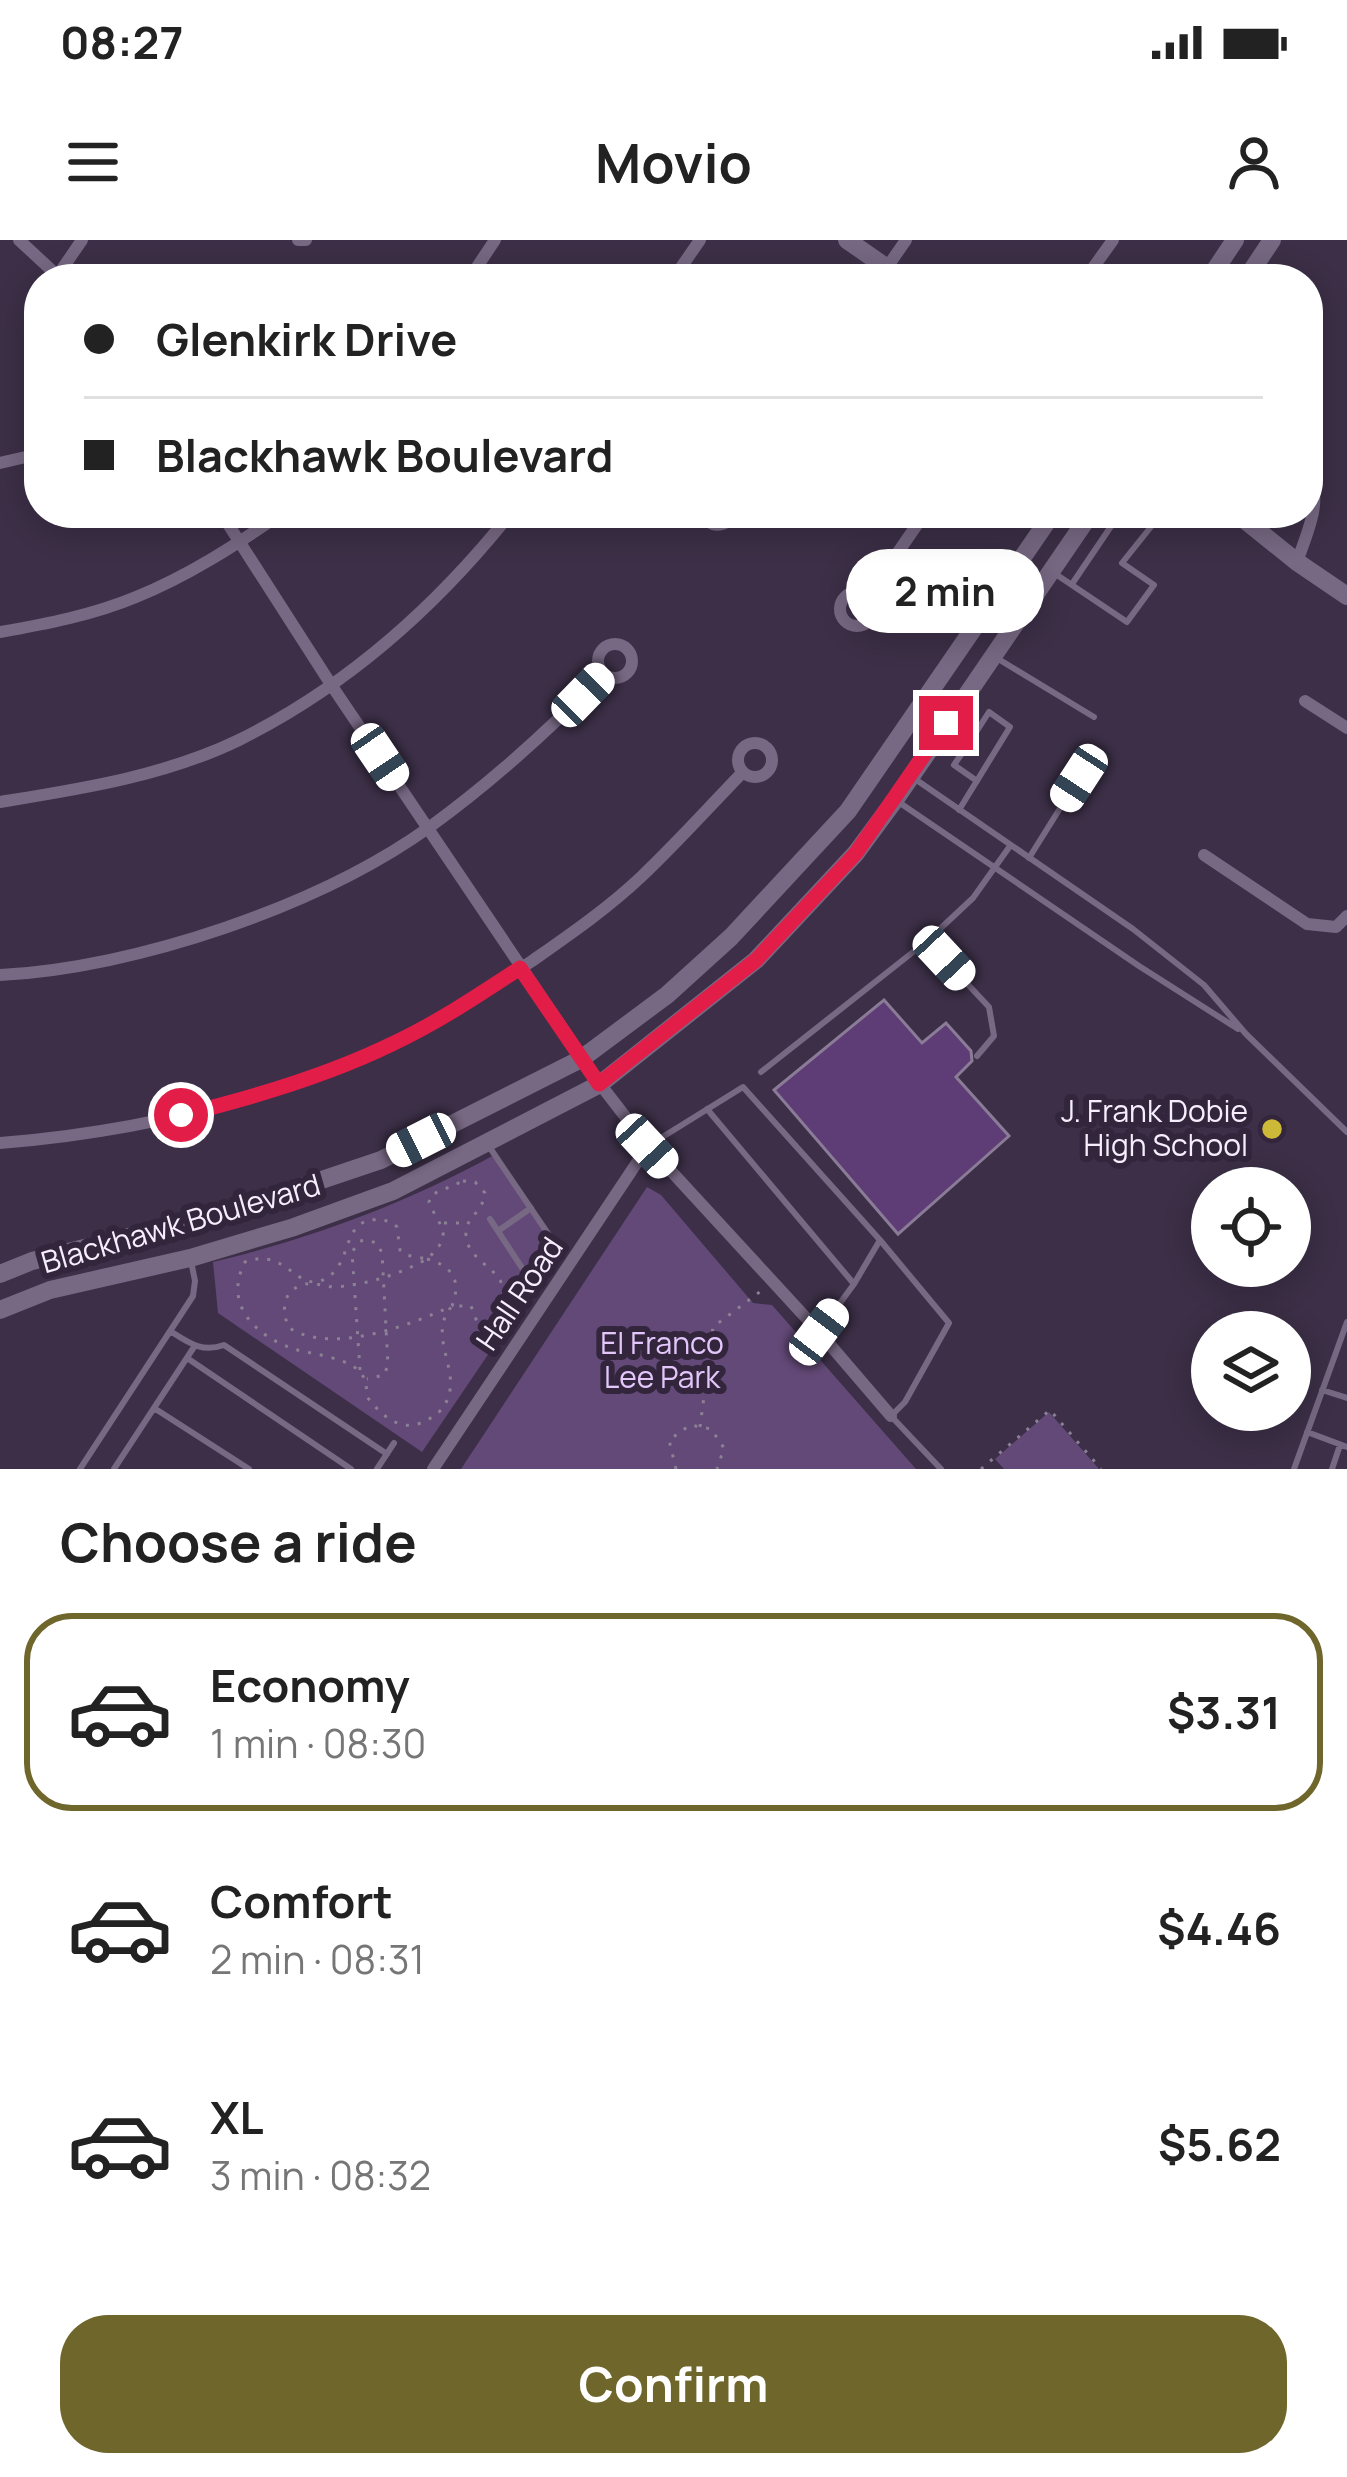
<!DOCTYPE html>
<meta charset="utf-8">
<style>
:root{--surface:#fff;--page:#f2f2f2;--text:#222;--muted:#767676;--line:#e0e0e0;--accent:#6f662c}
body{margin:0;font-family:Manrope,sans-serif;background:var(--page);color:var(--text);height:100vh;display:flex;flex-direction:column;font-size:45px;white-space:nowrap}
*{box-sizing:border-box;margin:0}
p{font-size:39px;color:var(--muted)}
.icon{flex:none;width:66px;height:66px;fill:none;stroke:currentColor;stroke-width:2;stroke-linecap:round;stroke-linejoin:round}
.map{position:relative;height:1229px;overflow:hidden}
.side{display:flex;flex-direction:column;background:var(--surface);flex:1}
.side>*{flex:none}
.guide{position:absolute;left:24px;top:24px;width:1299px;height:264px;border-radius:48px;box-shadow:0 6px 30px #0003;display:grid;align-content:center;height:264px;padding:0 60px;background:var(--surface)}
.tools{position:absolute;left:1191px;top:927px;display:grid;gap:24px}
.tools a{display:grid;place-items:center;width:120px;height:120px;border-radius:50%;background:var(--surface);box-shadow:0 6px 30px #0003;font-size:60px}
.end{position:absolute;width:54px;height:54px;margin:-27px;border:15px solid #e11d48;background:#fff;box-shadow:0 0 0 6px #fff}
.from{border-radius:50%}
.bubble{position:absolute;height:84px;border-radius:42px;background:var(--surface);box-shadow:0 6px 30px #0003;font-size:39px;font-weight:700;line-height:84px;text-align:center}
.car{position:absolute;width:36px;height:72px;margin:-36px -18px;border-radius:15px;box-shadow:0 0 9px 3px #0007;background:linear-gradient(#fff 24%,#345 0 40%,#fff 0 76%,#345 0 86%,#fff 0)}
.guide b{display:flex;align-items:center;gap:42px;height:114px;font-size:45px}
.guide b+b{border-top:3px solid var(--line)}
.guide i{width:30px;height:30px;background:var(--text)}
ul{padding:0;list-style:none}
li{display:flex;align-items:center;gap:36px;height:198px;margin:0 24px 18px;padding:0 36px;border:6px solid transparent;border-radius:48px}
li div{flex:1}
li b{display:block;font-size:45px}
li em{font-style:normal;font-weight:700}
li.current{border-color:var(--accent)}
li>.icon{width:108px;height:108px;stroke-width:1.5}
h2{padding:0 60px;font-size:54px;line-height:144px}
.cta{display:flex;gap:24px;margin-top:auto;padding:24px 60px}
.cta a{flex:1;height:138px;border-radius:48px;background:var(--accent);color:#fff;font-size:48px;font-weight:700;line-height:138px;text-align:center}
.status{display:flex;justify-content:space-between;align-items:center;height:84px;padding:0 60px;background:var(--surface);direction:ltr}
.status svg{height:33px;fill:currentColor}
header{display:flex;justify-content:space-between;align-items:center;height:156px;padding:0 60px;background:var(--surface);font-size:54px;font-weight:700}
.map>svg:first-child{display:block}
.green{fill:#634977}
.building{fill:#5e3c76;stroke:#8a7b96;stroke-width:3}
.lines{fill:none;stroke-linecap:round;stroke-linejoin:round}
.path{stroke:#8b8094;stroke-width:3;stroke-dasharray:3 9;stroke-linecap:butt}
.lane{stroke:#776883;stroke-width:6}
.street{stroke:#776883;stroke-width:12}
.secondary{stroke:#776883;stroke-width:18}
.route{stroke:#e11d48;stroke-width:15}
.poi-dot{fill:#cdb938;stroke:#32253c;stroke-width:4.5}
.labels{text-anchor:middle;stroke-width:12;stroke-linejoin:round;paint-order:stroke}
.poi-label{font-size:30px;fill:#f6eefd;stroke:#32253c;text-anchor:end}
.street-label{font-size:30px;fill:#f6eefd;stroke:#32253c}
.park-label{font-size:30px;fill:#e3c6fa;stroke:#32253c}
</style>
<div class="status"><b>08:27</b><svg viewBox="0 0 49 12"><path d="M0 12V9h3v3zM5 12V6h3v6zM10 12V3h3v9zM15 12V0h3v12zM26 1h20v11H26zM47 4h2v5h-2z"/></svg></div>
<header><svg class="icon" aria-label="menu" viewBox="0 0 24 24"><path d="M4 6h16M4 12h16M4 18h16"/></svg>Movio<svg class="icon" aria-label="person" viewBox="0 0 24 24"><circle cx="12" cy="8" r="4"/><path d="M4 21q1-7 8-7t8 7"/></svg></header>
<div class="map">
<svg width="1347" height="1229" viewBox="0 0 1347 1229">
<rect width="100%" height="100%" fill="#3c2f47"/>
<path class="green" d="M 494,915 L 559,1010 L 422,1212 L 218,1073 L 213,1022 C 310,999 407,963 494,915 Z
M 647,947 L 661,955 L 753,1063 L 772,1065 L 916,1229 L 461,1229 Z
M 1049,1172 L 1099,1229 L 1004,1229 L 995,1219 Z"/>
<path class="building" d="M 884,760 L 922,803 L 946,783 L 971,811 L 972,821 L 956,837 L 1009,896 L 898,994 L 774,850 Z"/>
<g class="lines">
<path class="path" d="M 463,941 L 475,942 L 485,953 C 483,973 464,978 466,995 C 468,1019 491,1024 501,1042 C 511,1059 510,1084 493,1094 L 480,1090 L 471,1066 L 452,1066 C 423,1099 471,1138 439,1172 C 432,1178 423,1183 414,1185 C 394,1188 378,1171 367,1157 C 366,1150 367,1143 364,1138 C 354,1117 313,1115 294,1109 C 255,1096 223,1064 245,1022 C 287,1006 296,1054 325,1039 C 357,1022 337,968 392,982 L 397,987 L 400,1010 L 406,1015 L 427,1019 C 456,993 439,988 429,962 L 431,955 Z
M 444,983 L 464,983
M 427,1019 C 452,1026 462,1040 452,1066 C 410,1085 331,1116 288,1087 C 283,1071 281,1055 299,1046 C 312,1040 322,1047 336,1047 C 368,1044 398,1035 427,1019 Z
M 508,1060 L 516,1057 L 528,1044
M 360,1130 L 352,1012 L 360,1001 L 366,1000 L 377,1003 L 382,1013 L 388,1125 L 384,1135 L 367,1139
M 700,1187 L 713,1087 L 761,1051
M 676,1229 L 669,1200 L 690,1185 L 711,1189 L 724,1208 L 717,1229
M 981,1229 L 1050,1170 L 1101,1229"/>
<path class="lane" d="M 1054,333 L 1127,382 L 1154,345 L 1122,323 L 1162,273
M 1072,344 L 1120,273
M 995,417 L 1094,477
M 949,485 L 971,500 L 989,472 L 1010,487 L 959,570
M 971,500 L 954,525 L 977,541
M 915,539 L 1133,689 L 1204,745 L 1246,794 L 1347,892
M 900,563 L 1139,726 L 1238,789
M 1029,618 L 1079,538
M 927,701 L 989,767 L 994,796 L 977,816
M 761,832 L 927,701 L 973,658 L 1010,606
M 707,869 L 854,1044
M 488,905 L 553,1001
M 648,906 L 743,847 L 880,1000 L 854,1044 L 821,1089
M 490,979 L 526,1034
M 498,991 L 531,968
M 880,1000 L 949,1083 L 905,1162 L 891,1176 L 941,1229
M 170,1091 C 189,1103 202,1113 224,1105 L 387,1214
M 187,1118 L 351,1229
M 1322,1150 L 1347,1158
M 154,1168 L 249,1229
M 1307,1192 L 1347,1207
M 80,1229 L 193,1056 L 195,1041 L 191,1021
M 114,1229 L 194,1107
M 377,1229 L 394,1203
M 1294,1229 L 1347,1082
M 1332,1229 L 1340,1205"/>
<path class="street" d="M 19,0 L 61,39
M 298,0 L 306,0
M 58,35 L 82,0
M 469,39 L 495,0
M 673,39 L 700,0
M 879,39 L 906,0
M 1085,39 L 1113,0
M 0,223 L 39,214
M 221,273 L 332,446 L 600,844 L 648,906 L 819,1092 L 891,1176
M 703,273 C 707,284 716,288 727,282 L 733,273
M 1297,322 C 1306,295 1324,260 1308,234
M840 369a17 17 0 1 1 34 0a17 17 0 1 1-34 0Z
M 868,356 L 925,273
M 0,392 C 46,384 93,375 136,357 C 188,336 236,305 282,273
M598 421a17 17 0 1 1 34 0a17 17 0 1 1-34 0Z
M 1305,461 L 1347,488
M738 520a17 17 0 1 1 34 0a17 17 0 1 1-34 0Z
M 0,562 C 80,549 165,536 239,500 C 348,446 436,367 511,273
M 1204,615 L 1307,684 L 1336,687 L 1347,676
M 0,735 C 136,728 320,666 431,586 C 493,541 550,489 604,434
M 0,903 C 134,892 267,861 390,805 C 440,783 486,751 532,721 C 569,695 607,669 641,637 C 676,604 709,567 743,532
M 433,1229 L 648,906"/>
<path class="secondary" d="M 847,0 L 903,39
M 1209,39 L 1235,0
M 1246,39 L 1272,0
M 1236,273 L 1297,322 L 1347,356
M 0,1034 L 32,1021 L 185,983 L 274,956 L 381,920 L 581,819 L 667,755 L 731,697 L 848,571 L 1053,273
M 0,1070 L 50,1050 L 190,1018 L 294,987 L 393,951 L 600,844 L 756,720 L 856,613 L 895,560 L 1091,273"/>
</g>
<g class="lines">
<path class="route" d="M 181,875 C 252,858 326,836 392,804 C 437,783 479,755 520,728 L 599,844 L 756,720 L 856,613 L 946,483"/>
</g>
<circle class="poi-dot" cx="1272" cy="889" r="12"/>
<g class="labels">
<g class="poi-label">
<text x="1248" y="882">J. Frank Dobie<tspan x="1248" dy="34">High School</tspan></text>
</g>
<g class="street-label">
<text transform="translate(181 984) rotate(-16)" y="10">Blackhawk Boulevard</text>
<text transform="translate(520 1054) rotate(-56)" y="10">Hall Road</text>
</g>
<g class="park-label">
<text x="662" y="1114">El Franco<tspan x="662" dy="34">Lee Park</tspan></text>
</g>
</g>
</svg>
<div class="tools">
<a><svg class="icon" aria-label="locate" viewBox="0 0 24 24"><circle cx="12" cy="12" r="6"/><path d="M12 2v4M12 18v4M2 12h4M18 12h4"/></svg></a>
<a><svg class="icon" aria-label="layers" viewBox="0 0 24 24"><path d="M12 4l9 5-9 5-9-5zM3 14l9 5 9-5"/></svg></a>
</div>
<i class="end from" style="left:181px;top:875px"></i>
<i class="end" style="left:946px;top:483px"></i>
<div class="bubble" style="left:846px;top:309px;width:198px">2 min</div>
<i class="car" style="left:583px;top:455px;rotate:44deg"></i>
<i class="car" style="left:380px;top:517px;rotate:146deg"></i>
<i class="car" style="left:1079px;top:538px;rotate:213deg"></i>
<i class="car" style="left:944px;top:718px;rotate:137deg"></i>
<i class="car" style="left:421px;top:900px;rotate:243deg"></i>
<i class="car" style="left:647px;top:906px;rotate:137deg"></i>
<i class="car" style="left:819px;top:1092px;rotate:37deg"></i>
<div class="guide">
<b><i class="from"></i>Glenkirk Drive</b>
<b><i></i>Blackhawk Boulevard</b>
</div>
</div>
<section class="side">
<h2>Choose a ride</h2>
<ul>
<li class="current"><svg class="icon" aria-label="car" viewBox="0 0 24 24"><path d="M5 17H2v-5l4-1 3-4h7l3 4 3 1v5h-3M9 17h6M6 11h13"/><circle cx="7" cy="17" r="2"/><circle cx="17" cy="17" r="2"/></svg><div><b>Economy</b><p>1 min · 08:30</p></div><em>$3.31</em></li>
<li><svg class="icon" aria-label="car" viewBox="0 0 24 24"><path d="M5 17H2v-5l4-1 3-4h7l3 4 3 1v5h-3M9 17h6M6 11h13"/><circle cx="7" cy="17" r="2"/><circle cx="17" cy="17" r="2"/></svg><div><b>Comfort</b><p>2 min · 08:31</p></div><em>$4.46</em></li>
<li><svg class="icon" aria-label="car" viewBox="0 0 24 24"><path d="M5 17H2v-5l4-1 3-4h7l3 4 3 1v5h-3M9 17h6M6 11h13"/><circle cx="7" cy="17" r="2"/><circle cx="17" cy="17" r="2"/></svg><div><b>XL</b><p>3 min · 08:32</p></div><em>$5.62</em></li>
</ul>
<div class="cta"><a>Confirm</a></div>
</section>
